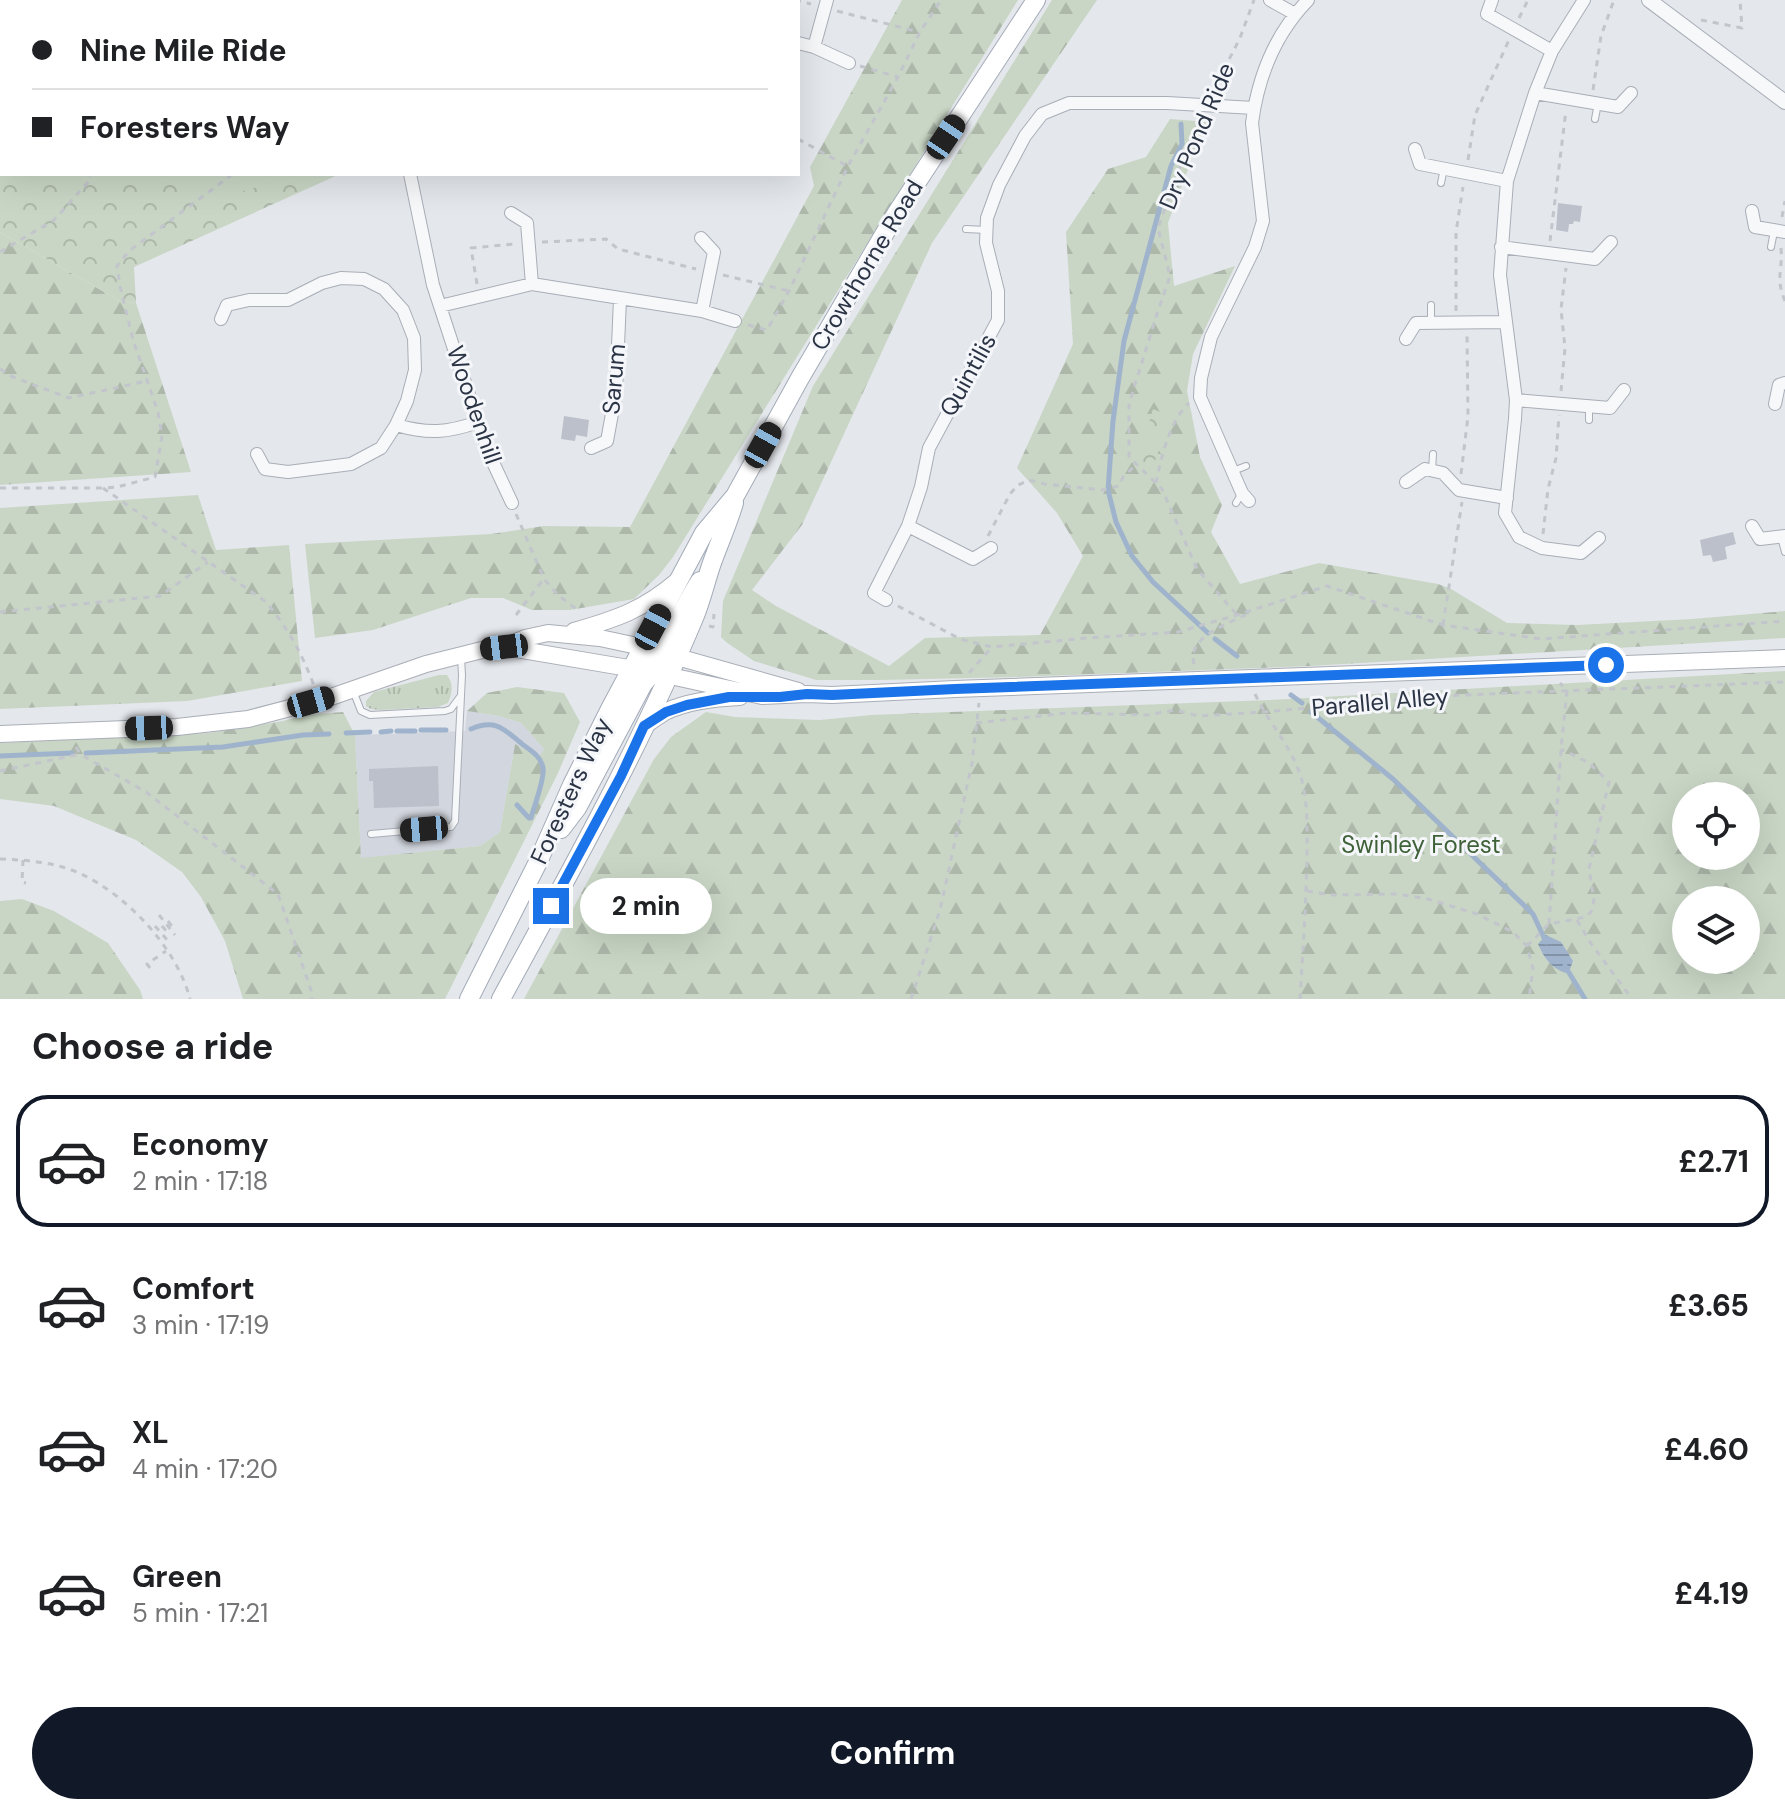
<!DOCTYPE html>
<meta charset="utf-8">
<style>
:root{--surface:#fff;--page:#f2f2f2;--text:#202124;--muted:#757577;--line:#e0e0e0;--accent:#111827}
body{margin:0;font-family:"DM Sans",sans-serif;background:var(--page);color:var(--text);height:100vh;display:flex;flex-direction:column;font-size:30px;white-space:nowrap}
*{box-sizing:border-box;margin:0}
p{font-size:26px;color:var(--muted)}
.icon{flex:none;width:44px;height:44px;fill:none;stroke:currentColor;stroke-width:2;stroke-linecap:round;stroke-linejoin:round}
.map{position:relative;height:999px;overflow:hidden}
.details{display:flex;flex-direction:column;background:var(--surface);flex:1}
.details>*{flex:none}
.hud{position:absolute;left:0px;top:0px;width:800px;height:176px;box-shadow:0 8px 32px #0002;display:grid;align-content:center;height:176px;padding:0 32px;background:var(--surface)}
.fabs{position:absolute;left:1672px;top:782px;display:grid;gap:16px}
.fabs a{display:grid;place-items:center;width:88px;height:88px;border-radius:50%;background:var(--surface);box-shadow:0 8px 32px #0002;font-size:40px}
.end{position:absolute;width:36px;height:36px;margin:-18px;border:10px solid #1a73e8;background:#fff;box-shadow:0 0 0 4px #fff}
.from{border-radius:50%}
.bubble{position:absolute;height:56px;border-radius:28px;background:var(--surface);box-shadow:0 8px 32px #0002;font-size:26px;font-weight:700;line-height:56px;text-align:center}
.car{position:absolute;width:24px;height:48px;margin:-24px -12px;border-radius:10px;box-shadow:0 0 6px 2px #0007;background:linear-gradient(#222 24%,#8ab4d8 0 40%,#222 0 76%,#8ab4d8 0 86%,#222 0)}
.hud b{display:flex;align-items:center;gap:28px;height:76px;font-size:30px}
.hud b+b{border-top:2px solid var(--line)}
.hud i{width:20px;height:20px;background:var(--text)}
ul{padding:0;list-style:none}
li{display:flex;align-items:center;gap:24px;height:132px;margin:0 16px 12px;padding:0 16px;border:4px solid transparent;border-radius:32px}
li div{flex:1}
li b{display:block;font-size:30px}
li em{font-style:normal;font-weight:700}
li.current{border-color:var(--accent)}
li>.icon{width:72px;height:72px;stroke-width:1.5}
h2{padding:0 32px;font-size:36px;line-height:96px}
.action{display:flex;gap:16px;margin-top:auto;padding:16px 32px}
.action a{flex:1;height:92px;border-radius:48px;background:var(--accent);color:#fff;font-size:32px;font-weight:700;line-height:92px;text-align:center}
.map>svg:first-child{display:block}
.built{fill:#d2d6de}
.grass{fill:url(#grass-tufts)}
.forest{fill:url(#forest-firs);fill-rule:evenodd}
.park{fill:url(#park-crowns)}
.pitch{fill:#c9d6c5}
.water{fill:url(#water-rules)}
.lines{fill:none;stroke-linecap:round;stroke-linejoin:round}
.stream{stroke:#9fb4cc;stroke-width:5}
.building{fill:#bbc0ca}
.service-casing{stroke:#a9aeb7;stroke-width:8}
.minor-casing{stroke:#a9aeb7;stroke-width:14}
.tertiary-casing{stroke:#a9aeb7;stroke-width:16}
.secondary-casing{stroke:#a9aeb7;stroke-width:18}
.primary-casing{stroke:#a3abb8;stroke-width:20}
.path{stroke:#c2c5cb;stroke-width:3;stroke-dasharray:6 6;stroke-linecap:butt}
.service{stroke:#f7f8fa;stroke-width:6}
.minor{stroke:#f7f8fa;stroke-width:12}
.tertiary{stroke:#f7f8fa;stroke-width:14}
.secondary{stroke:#fff;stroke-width:16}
.primary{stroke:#fff;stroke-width:18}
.route{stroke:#1a73e8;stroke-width:10}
.labels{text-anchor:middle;stroke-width:6;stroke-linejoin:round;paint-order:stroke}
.street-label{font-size:24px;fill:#2b3445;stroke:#f4f6f9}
.park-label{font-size:24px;fill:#3f6138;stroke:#f4f6f9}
</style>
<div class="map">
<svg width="1785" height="999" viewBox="0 0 1785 999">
<defs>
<pattern id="grass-tufts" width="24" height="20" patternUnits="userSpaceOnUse" patternTransform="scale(2)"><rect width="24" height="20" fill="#c9d6c5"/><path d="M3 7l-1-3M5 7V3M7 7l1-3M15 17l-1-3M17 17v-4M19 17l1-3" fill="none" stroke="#adb8ab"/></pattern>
<pattern id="forest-firs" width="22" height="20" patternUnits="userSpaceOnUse" patternTransform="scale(2)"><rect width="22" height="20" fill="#c9d6c5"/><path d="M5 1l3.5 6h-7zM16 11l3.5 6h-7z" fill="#adb8ab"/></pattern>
<pattern id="park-crowns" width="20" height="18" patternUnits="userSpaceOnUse" patternTransform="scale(2)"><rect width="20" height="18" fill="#c9d6c5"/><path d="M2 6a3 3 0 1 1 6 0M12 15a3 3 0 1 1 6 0" fill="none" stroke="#adb8ab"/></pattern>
<pattern id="water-rules" width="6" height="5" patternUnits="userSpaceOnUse" patternTransform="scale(2)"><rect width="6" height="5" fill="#9fb4cc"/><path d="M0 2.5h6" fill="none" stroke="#8293a7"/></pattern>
</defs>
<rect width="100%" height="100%" fill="#e4e7ec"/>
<path class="built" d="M 467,711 L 499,716 L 521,723 L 544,749 L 540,757 L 515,744 L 500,832 L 480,846 L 361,859 L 355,735 L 465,731 Z"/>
<path class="grass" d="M 439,675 L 447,675 C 454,684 452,693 448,703 L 438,707 L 380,710 L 371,709 L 366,706 L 366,701 L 374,692 Z"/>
<path class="forest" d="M 902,0 L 1018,0 L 673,557 L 659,575 L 634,599 L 570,610 L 532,610 L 503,598 L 471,598 L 373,630 L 315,638 L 305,544 L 491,534 L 544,526 L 630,527 L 814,186 L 810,167 Z
M 1052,0 L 1097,0 L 932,243 L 802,525 L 752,590 L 776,606 L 889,666 L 925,638 L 1040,635 L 1083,556 L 1057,513 L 1017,468 L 1073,344 L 1066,232 L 1108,169 L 1146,157 L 1170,119 L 1209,122 L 1198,142 L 1168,223 L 1174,286 L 1235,266 L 1193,354 L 1187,391 L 1200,457 L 1222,505 L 1211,532 L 1240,584 L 1319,563 L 1438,584 L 1451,589 L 1507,623 L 1577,625 L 1692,619 L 1785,611 L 1785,638 L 1310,666 L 1017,677 L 880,680 L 816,680 L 754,661 L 726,642 L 721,637 L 723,601 L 813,386 Z
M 0,232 L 120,301 L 136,303 L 191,472 L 0,485 Z
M 198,495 L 216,550 L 289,545 L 302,681 L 187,701 L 0,709 L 0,508 Z
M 1785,671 L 1785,999 L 524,999 L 654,759 L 671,737 L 706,712 L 735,717 L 820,720 L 871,715 L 1270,700 ZM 1686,796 L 1746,796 L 1746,856 L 1686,856 ZM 1686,900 L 1746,900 L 1746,960 L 1686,960 Z
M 517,687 L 564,693 L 580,722 L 558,773 L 445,999 L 243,999 L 225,941 L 201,897 L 182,872 L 136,840 L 54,806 L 0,799 L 0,743 L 208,733 L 283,721 L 306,715 L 343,712 L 355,735 L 361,858 L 480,846 L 500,832 L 515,744 L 539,757 L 544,749 L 521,723 L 499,716 L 467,711 L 487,693 Z
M 22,899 L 54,911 L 108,943 L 140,990 L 143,999 L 0,999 L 0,901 Z"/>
<path class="park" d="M 0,0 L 384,0 L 385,2 L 2,2 L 2,174 L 340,174 L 134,267 L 136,303 L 120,301 L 0,232 Z
M 1153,409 L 1172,417 L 1151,471 L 1139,456 Z"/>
<path class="pitch" d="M 0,0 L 80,0 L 81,2 L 2,2 L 2,158 L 0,158 Z
M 161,174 L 298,174 L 219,199 Z"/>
<path class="water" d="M 1546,935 L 1561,942 L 1573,961 L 1570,969 L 1566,973 C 1552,969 1544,958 1538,944 Z"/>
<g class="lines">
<path class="stream" d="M 1181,124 L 1182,144 L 1171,166 L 1124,341 L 1113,421 L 1108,490 L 1116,522 L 1132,556 L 1153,582 L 1208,633
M 1215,639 L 1237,656
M 1291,695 L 1302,703
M 1311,712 L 1393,779 L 1533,914 L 1546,942
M 471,729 C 496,718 505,730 522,744 C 531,751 541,756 543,768 C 545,779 534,806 531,818 L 529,818 L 517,805
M 421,730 L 446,730
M 397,731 L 415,731
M 381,732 L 391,731
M 346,733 L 370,732
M 86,753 L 223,747 L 303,735 L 329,734
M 0,756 L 72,753
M 1565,966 L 1585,999"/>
</g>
<path class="building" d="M 1558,203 L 1582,206 L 1580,222 L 1574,221 L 1573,224 L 1569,224 L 1568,232 L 1556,230 Z
M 564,416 L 589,420 L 587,437 L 576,435 L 575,441 L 561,439 Z
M 1733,532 L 1736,544 L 1725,547 L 1727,559 L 1713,562 L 1711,555 L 1703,556 L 1700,540 Z
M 438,766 L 439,806 L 374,808 L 373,781 L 369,781 L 369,769 Z"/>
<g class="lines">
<g class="service-casing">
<path id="service" d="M 1595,119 L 1598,103
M 1441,183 L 1444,168
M 966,229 L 986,230
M 1771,247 L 1774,231
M 1431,323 L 1431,305
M 1589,420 L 1589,407
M 1432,470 L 1433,454
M 1233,471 L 1246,466
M 1236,503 L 1242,493
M 1781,537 L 1785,552
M 354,693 L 361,711 L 370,715 L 445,711 L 451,709 L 459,698
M 371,834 L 451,827 L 455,821 L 462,675 L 461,658"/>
</g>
<g class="minor-casing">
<path id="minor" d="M 396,0 L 396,2
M 625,0 L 642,2
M 1270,0 L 1295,14
M 1492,0 L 1487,14 L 1552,51
M 1584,0 L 1552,51 L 1535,93 L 1507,181 L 1500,275 L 1516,400 L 1515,419 L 1505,513 L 1519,537 L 1542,548 L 1581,553 L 1599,538
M 575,2 L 575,0
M 657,2 L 658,0
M 798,43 L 814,47 L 849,63
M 814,47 L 827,0
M 1535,93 L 1618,107 L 1631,93
M 1415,149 L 1420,164 L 1507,181
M 410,174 L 433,285 L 478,422 L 490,456 L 512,503
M 1752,211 L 1755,227 L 1785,232
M 511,213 L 527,223 L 532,284
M 701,238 L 714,252 L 702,311
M 1501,247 L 1595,259 L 1611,242
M 440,306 L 532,284 L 702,311 L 735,321
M 221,319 L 227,305 L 249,300 L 288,300 L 322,283 L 341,278 L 364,279 L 384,289 L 403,310 L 414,338 L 415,370 L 407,401 L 396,425 L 381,448 L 351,464 L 288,472 L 265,469 L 257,454
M 1406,339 L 1416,323 L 1505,322
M 1516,400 L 1610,408 L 1624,390
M 1775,404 L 1779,385 L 1785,383
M 396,425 C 428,434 447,433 478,422
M 591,448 L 607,441 L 616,392 L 620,299
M 1406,482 L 1425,469 L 1443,473 L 1459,490 L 1507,498
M 1249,501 L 1242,493 L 1200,397 L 1201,378 L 1211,337 L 1255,247 L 1263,221 L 1252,123 C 1258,77 1275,34 1308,0
M 908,526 L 973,559 L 991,548
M 1752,526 L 1760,539 L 1785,536
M 886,600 L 874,593 L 908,526 L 921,487 L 929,448 L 998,320 L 998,291 L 986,243 L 987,218 L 999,185 L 1025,136 L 1042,114 L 1069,103 L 1167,103 L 1254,108"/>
</g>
<g class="tertiary-casing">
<path id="tertiary" d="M 1649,0 L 1785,102"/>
</g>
<g class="secondary-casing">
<path id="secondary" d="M 574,631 C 616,619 643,610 677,581
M 504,647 L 652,672 L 762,696 L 807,694 L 832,695 L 955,689 L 1785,658
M 644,726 C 652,721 659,715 667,711 C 689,701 717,698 740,697
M 0,734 L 177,727 L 248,719 L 328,698 L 426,664 L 486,649 L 504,647 L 525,638 L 548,633 L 600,638 L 642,647 L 798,691"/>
</g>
<g class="primary-casing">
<path id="primary" d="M 647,664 C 668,646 684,605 700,581
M 561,829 L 577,808 L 643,684 L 661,662 L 670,657 L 677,656
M 469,999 L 538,862 L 572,785 L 610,709 L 704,533 L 735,496 L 800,378 L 896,214 L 1036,0
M 501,999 C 569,874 639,749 694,618 C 702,599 706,579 713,560 C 720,541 728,523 734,503"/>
</g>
<path class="path" d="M 106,0 L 106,2
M 340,0 L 341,2
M 795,0 L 811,4
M 837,11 L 919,32
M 1519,18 L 1528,0
M 1701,20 L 1742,28 L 1740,0
M 860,66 L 898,77
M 1593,90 L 1601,36 L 1614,0
M 1213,91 L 1240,38 L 1254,0
M 1199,119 L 1188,144 L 1158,228 L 1170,276 L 1157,314 L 1129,404 L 1129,457 L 1162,489 L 1197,569 L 1237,615
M 798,139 L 847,166
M 1468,160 L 1475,115 L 1509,40
M 1782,217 L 1785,201
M 1550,241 L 1566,110
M 542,242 L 606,239 L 618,249 L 696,269
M 1781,248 C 1783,271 1775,277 1785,301
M 0,252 L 54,220 L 90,180 L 90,174
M 723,275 L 789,291
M 477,284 L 471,248 L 514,244
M 1456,311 L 1456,232 L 1463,187
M 748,325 L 767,330 L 789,291 L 848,166 L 898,77 L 920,32 L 941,0
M 0,369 L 13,377 L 69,398 L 147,381
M 1561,391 L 1565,348 L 1561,309 L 1566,268
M 1461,474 L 1468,416 L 1467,334
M 1156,483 C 1161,458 1170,420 1189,403
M 0,488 L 103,488 L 117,487 L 155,477 L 162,436 L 158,412 L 133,340 L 120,286 L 117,266 L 129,251 L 233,174
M 103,488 L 266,602 C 287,627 303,655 314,686
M 516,514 L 544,579 L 558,595 L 580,612
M 1543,534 L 1548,489 L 1556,458 L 1559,415
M 988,536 L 1010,494 L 1018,485 L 1029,480 L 1045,484 L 1103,490 L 1119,486 L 1123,477 L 1137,464
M 898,606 L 960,639 L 992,647 L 1087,638 L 1178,632 L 1237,615 L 1327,586 L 1443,625 L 1541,639 L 1785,621
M 0,612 L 160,596 L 208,562
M 516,615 L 543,580
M 1443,625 L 1462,502
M 709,626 L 713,627 L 714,614
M 1194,664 C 1186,637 1228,624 1247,614
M 969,673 L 992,647
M 1255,694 C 1269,724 1294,749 1302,781 C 1308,805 1307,831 1307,856 C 1306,904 1303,951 1300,999
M 976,723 L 1067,713 L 1147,715 L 1175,710 L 1199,716 L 1263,712 L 1439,696 L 1785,682
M 76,747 L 80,754 L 146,792 L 278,894 L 311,990 L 312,999
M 0,771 L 80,754
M 0,859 C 27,860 54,862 79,873 C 126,894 177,948 190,999
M 23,860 L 22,882 L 26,883
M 1307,891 L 1330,895 L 1397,894 L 1428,899 L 1477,914 L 1513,932 L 1527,946 L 1533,968 L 1529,999
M 159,915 L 175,935
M 1577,920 L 1590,942 L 1632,999
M 168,921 L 174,929
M 1549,924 L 1561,749 L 1567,691 L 1560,683
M 155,926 L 168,941
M 162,926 L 168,933
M 1527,946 L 1549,924 L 1586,917 L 1591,912 L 1594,900 L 1589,869 L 1609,782 L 1589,763 L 1561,749
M 150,968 L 147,964 L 166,951
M 911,999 L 940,910 L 972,763 L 979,703"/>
<use href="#service" class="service"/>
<use href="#minor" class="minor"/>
<use href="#tertiary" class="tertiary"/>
<use href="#secondary" class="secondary"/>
<use href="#primary" class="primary"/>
</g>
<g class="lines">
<path class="route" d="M 551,906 L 621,776 L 644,726 L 666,712 L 687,705 L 729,697 L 780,697 L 807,694 L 832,695 L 955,689 L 1606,665"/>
</g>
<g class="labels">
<g class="street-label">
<text transform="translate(1197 136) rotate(-67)" y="8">Dry Pond Ride</text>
<text transform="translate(867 265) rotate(-59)" y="8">Crowthorne Road</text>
<text transform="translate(968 375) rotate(-61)" y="8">Quintilis</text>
<text transform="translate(614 379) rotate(-85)" y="8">Sarum</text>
<text transform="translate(474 405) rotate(71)" y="8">Woodenhill</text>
<text transform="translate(1380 702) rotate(-5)" y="8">Parallel Alley</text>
<text transform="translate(571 791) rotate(-65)" y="8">Foresters Way</text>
</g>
<g class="park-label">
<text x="1421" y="853">Swinley Forest</text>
</g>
</g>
</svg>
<div class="fabs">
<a><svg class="icon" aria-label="locate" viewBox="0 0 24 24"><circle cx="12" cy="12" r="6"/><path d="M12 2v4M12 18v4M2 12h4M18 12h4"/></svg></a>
<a><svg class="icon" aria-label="layers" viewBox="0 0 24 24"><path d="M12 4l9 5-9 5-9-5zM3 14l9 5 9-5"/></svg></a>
</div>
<i class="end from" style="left:1606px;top:665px"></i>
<i class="end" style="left:551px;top:906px"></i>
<div class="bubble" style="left:580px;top:878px;width:132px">2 min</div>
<i class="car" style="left:946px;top:137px;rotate:34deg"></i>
<i class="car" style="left:763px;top:445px;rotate:29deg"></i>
<i class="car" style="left:653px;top:627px;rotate:28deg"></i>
<i class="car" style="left:504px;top:647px;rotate:263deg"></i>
<i class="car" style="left:311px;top:702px;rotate:74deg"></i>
<i class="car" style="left:149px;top:728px;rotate:268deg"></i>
<i class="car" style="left:424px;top:829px;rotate:265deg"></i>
<div class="hud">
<b><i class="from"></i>Nine Mile Ride</b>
<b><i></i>Foresters Way</b>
</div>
</div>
<section class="details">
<h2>Choose a ride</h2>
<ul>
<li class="current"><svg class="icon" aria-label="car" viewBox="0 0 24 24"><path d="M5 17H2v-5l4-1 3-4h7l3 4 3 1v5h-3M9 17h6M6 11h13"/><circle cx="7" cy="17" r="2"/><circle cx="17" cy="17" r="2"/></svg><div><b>Economy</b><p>2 min · 17:18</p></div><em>£2.71</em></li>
<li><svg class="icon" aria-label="car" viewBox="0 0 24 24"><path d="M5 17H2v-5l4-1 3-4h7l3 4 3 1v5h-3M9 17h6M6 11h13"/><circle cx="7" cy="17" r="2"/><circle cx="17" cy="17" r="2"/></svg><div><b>Comfort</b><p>3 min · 17:19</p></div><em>£3.65</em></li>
<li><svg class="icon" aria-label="car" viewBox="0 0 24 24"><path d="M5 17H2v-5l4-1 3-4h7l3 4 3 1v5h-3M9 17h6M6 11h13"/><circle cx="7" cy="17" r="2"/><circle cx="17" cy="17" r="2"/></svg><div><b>XL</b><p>4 min · 17:20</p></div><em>£4.60</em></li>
<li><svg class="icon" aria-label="car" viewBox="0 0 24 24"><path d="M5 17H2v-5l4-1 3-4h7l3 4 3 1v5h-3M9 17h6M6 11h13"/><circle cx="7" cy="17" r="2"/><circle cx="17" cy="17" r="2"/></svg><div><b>Green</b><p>5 min · 17:21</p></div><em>£4.19</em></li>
</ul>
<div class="action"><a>Confirm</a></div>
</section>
